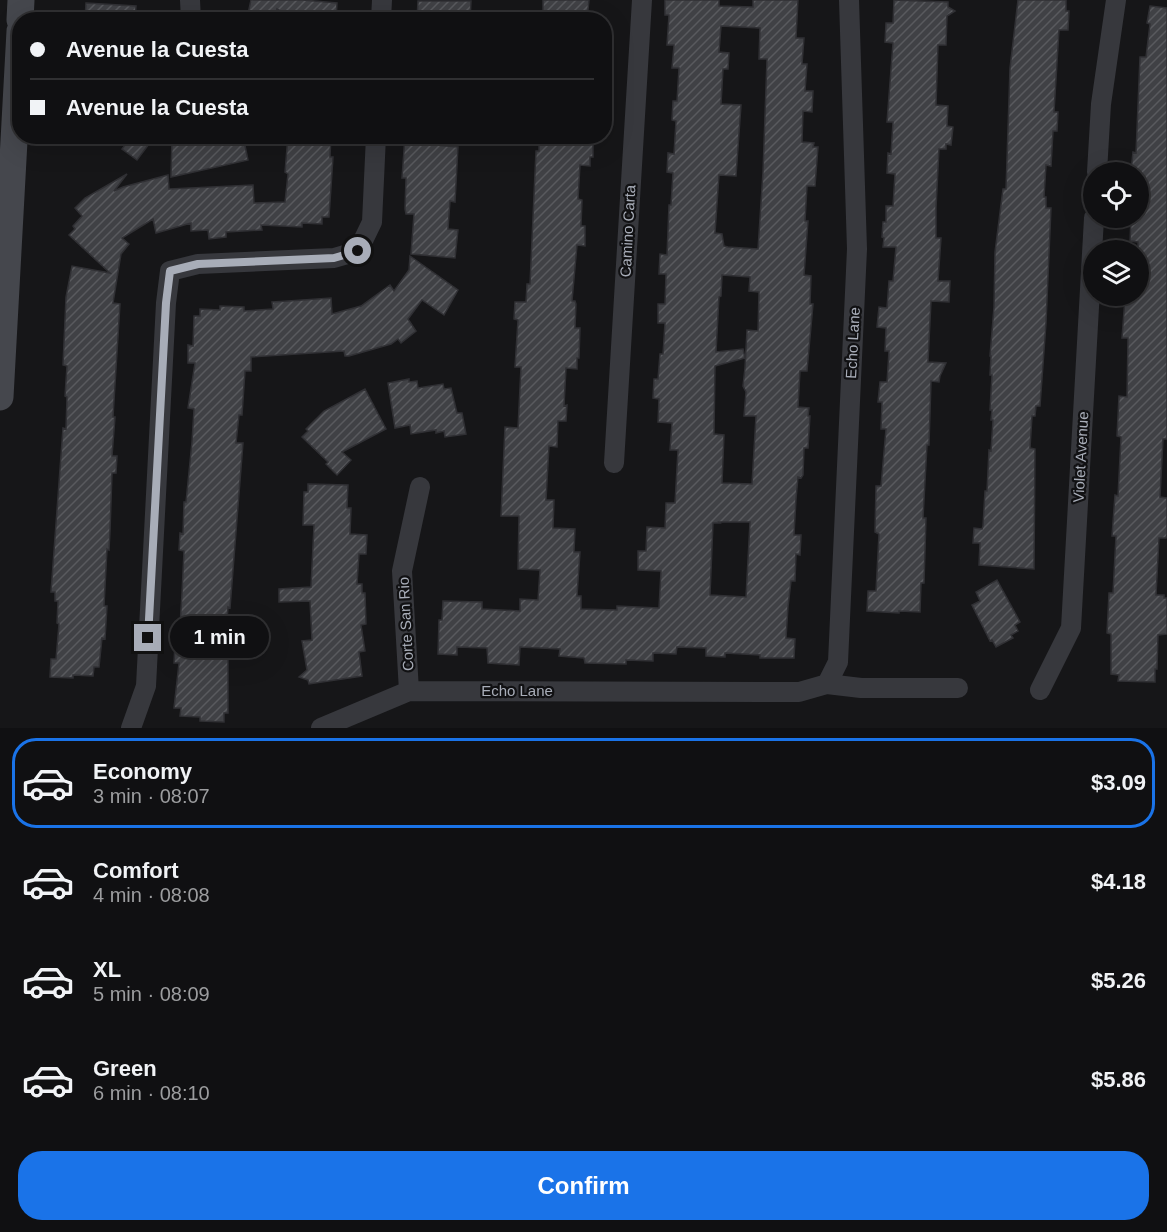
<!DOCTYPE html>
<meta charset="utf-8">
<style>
:root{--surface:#101012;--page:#19191b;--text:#f1f3f6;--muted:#9c9d9f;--line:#303032;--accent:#1a73e8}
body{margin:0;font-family:Arial,sans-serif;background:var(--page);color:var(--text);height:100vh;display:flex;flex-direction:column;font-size:22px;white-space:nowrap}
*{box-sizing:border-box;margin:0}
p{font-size:20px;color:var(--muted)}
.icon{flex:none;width:33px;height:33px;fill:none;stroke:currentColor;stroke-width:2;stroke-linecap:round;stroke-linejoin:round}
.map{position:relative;height:728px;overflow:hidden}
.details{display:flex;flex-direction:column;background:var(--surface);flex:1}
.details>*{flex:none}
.banner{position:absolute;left:12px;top:12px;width:600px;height:132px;border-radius:24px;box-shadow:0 6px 24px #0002,0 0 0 2px var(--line);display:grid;align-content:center;height:132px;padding:0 18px;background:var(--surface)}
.controls{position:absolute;left:1083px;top:162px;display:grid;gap:12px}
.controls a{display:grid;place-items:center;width:66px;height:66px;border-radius:50%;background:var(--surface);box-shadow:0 6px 24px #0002,0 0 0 2px var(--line);font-size:30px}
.end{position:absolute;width:27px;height:27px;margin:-14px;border:8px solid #a8adb8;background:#111;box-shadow:0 0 0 3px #111}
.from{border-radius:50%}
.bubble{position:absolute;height:42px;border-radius:21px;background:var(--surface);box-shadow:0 6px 24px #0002,0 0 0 2px var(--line);font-size:20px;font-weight:600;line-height:42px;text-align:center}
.banner b{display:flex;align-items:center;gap:21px;height:57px;font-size:22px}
.banner b+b{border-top:2px solid var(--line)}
.banner i{width:15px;height:15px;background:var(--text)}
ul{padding:10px 0 0;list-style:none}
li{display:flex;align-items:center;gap:18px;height:90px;margin:0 12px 9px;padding:0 6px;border:3px solid transparent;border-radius:24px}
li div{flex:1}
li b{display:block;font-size:22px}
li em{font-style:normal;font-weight:600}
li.selected{border-color:var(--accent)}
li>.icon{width:54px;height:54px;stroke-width:1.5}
.cta{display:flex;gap:12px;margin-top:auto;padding:12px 18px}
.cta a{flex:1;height:69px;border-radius:24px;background:var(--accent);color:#fff;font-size:24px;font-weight:600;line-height:69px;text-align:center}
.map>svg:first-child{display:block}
.building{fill:url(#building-hatch);stroke:#303034;stroke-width:1.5;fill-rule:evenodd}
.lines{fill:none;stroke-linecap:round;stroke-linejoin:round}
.minor{stroke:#37383d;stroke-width:20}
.secondary{stroke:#45474d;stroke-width:27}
.route{stroke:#a8adb8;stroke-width:8}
.labels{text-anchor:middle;stroke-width:4.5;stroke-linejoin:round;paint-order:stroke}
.street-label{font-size:15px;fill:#a8adb8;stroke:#111113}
</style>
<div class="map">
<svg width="1167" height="728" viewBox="0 0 1167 728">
<defs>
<pattern id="building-hatch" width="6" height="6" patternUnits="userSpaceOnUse" patternTransform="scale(1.5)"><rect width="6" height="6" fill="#404145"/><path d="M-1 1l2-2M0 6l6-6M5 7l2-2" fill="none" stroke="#595a5e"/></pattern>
</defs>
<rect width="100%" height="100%" fill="#161618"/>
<path class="building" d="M 251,0 L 303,0 L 337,3 L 336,20 L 295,20 L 277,9 L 275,20 L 247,18 Z
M 543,0 L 589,0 L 587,20 L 543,20 Z
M 665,0 L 719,0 L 719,6 L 753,7 L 753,0 L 798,0 L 796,38 L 804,38 L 802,64 L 807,64 L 805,91 L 813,91 L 812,112 L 803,111 L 802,142 L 814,143 L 813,147 L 818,147 L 815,186 L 807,186 L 805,221 L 808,221 L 804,275 L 811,276 L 810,304 L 813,304 L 807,371 L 800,371 L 798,407 L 809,408 L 808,416 L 810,416 L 808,448 L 804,448 L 803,475 L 801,478 L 798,477 L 796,499 L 794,535 L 801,535 L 800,555 L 796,554 L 795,581 L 791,581 L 788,607 L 786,638 L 795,639 L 794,658 L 760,658 L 760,655 L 725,653 L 725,657 L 706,656 L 706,648 L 677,647 L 676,654 L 653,653 L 653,661 L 626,660 L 626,664 L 585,663 L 584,658 L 559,656 L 560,649 L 520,647 L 519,665 L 488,663 L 487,648 L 457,647 L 457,655 L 438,654 L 439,620 L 442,620 L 443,601 L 482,602 L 482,609 L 520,611 L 520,599 L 538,600 L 540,570 L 518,569 L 519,516 L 501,516 L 505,427 L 518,428 L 521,367 L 515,367 L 518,320 L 514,319 L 515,302 L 526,302 L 527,284 L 530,284 L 536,151 L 539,151 L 539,136 L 593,136 L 593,157 L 590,157 L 590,166 L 580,165 L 578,199 L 582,200 L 581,226 L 585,226 L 585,246 L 577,245 L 572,301 L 575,301 L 576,304 L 575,328 L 580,328 L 579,358 L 577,358 L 577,369 L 566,368 L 564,406 L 567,405 L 566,421 L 558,421 L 557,447 L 549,446 L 546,500 L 554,500 L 553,528 L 575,529 L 574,552 L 580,552 L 577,596 L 581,596 L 581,609 L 617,610 L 617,606 L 659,608 L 661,571 L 638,570 L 638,551 L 646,551 L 647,527 L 665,528 L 666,503 L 675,503 L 678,450 L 670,450 L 672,423 L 658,422 L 659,399 L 653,398 L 654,379 L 658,379 L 660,354 L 663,354 L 665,323 L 658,323 L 658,304 L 665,304 L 666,274 L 659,274 L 660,254 L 667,255 L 669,205 L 671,205 L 673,173 L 667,172 L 668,153 L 674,154 L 676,121 L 672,120 L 673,101 L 677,101 L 679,68 L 672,68 L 674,45 L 667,45 L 669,15 L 665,15 ZM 721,26 L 760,28 L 759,59 L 767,59 L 763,172 L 758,249 L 728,247 L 724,246 L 722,234 L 715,233 L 719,175 L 736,176 L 741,105 L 721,104 L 723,69 L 728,69 L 729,53 L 719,52 ZM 722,275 L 750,277 L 749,291 L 759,292 L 758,331 L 747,330 L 745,368 L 743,386 L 746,392 L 744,416 L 756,416 L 752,484 L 722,483 L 724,435 L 714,434 L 715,366 L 745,358 L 743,349 L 716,352 L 719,297 L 721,296 ZM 719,522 L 750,522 L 746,597 L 710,595 L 713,523 L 720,523 Z
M 894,0 L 948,2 L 948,7 L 955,11 L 947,16 L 946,45 L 938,45 L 936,105 L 948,106 L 947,126 L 953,127 L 951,145 L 946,144 L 946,149 L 939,149 L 936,208 L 936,238 L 941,238 L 938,281 L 950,281 L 949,302 L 931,301 L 928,362 L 946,363 L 940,376 L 939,382 L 931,381 L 929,445 L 927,445 L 923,518 L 926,518 L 924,583 L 921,583 L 920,612 L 899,611 L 899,613 L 867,611 L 868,591 L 876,591 L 879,534 L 875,532 L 876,486 L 881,486 L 886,429 L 881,429 L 882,402 L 878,402 L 880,382 L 887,382 L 889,351 L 885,351 L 886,328 L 877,327 L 879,307 L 887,308 L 889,281 L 893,281 L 896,247 L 883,247 L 884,238 L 882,237 L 883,222 L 886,222 L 886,206 L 893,206 L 895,174 L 887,173 L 888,153 L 891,154 L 893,122 L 887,122 L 893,43 L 885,42 L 886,23 L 893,23 Z
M 1018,0 L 1066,0 L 1066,11 L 1069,11 L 1068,30 L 1059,30 L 1054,112 L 1058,112 L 1057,131 L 1053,131 L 1051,166 L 1046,165 L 1044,197 L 1046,197 L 1046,208 L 1051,208 L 1046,323 L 1040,406 L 1036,406 L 1035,416 L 1032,416 L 1030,448 L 1035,449 L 1034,569 L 979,565 L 980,543 L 973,543 L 974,528 L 982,529 L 983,526 L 985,491 L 987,491 L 989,450 L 991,451 L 993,420 L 991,420 L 992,410 L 990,410 L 992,375 L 990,375 L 991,356 L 990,356 L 994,307 L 995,252 L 1003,189 L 1006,189 L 1010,68 Z
M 418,1 L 471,1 L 470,20 L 417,20 Z
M 86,3 L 136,6 L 135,20 L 85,20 Z
M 1150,6 L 1167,8 L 1167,439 L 1163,439 L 1160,497 L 1167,498 L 1167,535 L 1166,538 L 1159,538 L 1156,595 L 1164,595 L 1164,598 L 1167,598 L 1167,634 L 1158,635 L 1157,669 L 1155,669 L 1155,682 L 1118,681 L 1119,675 L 1111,674 L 1111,634 L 1107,633 L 1109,593 L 1113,593 L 1116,536 L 1112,536 L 1115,495 L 1118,496 L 1121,437 L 1117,436 L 1119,396 L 1127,397 L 1128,338 L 1122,338 L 1125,298 L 1138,299 L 1138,242 L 1130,241 L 1131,218 L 1138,218 L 1138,172 L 1131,172 L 1133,152 L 1136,153 L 1140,57 L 1146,57 L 1150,24 L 1147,23 Z
M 132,136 L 155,136 L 137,160 L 122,149 Z
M 172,136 L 243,136 L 248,160 L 171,177 Z
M 288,136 L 331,136 L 330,157 L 333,157 L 329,217 L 322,217 L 322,224 L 302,223 L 302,227 L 261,225 L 262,230 L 226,232 L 226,237 L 209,239 L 208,230 L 191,231 L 191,223 L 156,233 L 153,219 L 122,238 L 129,244 L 121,254 L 113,303 L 120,304 L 113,417 L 115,417 L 112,456 L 117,456 L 116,473 L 112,473 L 110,531 L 109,550 L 107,549 L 104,606 L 107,606 L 105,639 L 102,638 L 99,667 L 94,667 L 93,676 L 73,675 L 73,678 L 50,677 L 51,659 L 56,659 L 59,624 L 57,623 L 58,601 L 55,601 L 55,592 L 51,592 L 63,428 L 66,429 L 67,397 L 65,396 L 67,366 L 63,365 L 66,297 L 72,266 L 110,273 L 69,235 L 75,229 L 73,226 L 82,216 L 75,208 L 85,198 L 127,174 L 114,191 L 123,187 L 168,175 L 169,189 L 253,185 L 254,203 L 285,202 L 288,174 L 285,172 Z
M 405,136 L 436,136 L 436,145 L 458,147 L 455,202 L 450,201 L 448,229 L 458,230 L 455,258 L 411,254 L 414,214 L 406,214 L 405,209 L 406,178 L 402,178 Z
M 410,256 L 458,290 L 444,315 L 422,300 L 408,319 L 416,331 L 401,343 L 398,339 L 391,344 L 349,356 L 345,356 L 344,351 L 251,357 L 251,371 L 245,371 L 242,415 L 239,415 L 236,443 L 243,443 L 230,608 L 228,607 L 225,649 L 226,657 L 228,658 L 228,713 L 224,713 L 224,722 L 200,721 L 200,717 L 180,716 L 181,708 L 174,708 L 179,663 L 174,663 L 175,643 L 179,643 L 182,593 L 184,551 L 179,550 L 180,533 L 183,534 L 184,502 L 186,502 L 192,442 L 194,409 L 188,408 L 195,363 L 188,363 L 188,345 L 193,346 L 194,316 L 200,316 L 200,309 L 220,310 L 220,306 L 244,307 L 244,311 L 273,309 L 272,302 L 288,301 L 331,298 L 332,314 L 361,306 L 390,285 L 394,291 L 409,270 Z
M 409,379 L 409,382 L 417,381 L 418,388 L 443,384 L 444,389 L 451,388 L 457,413 L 462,413 L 466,434 L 445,437 L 444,431 L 436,433 L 436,430 L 411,434 L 410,425 L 395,428 L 388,383 Z
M 365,389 L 386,429 L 342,452 L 351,460 L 337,475 L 326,464 L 328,462 L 302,437 L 308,431 L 306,429 L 324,411 Z
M 308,484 L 348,485 L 347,508 L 351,508 L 350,534 L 367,535 L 366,554 L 359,554 L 357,584 L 362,584 L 362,593 L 365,593 L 366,624 L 361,625 L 365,651 L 359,652 L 362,676 L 309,684 L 308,680 L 299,677 L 307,670 L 302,641 L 312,640 L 310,601 L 279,602 L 279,589 L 311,587 L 314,525 L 303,525 L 304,492 L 308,492 Z
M 997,580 L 1020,622 L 1015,625 L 1018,631 L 1011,635 L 1013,638 L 996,647 L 992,640 L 990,641 L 972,605 L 980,601 L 976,592 Z"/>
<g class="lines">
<path class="minor" d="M 190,0 L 191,20
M 381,20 L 382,0
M 1097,172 L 1101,104 L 1116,0
M 614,463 L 642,0
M 827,684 L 838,662 L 857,249 L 849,0
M 1040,690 L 1071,628 L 1094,218
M 409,691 L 402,571 L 420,487
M 131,728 L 146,686 L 166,303 L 170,271 L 198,264 L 334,258 L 358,251 L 372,222 L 376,136
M 321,728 L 409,691 L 799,692 L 827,684 L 861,688 L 958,688"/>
<path class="secondary" d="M 20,20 L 21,0
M 0,397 L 20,31"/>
</g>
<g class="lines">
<path class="route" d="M 148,638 L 166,303 L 170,271 L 198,264 L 334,258 L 358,251"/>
</g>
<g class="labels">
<g class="street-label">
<text transform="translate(628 231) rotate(-87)" y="5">Camino Carta</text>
<text transform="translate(853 343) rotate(-87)" y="5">Echo Lane</text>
<text transform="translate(1081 457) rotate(-87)" y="5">Violet Avenue</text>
<text transform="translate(406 624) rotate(-93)" y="5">Corte San Rio</text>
<text x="517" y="696">Echo Lane</text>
</g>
</g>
</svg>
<div class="controls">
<a><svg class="icon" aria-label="locate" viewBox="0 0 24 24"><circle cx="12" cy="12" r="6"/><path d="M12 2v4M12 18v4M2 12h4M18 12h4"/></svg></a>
<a><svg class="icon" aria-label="layers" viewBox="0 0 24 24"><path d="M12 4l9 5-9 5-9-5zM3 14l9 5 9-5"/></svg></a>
</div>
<i class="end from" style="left:358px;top:251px"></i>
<i class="end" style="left:148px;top:638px"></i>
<div class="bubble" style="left:170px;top:616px;width:99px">1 min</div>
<div class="banner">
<b><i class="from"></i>Avenue la Cuesta</b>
<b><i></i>Avenue la Cuesta</b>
</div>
</div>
<section class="details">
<ul>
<li class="selected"><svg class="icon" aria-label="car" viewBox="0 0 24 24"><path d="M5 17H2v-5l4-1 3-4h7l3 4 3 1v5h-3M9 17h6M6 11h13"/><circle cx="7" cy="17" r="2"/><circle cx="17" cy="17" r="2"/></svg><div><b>Economy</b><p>3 min · 08:07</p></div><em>$3.09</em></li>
<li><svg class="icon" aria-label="car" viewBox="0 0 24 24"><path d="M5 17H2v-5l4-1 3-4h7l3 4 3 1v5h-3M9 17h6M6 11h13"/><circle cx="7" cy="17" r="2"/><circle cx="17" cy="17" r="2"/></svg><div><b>Comfort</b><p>4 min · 08:08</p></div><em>$4.18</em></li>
<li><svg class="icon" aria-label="car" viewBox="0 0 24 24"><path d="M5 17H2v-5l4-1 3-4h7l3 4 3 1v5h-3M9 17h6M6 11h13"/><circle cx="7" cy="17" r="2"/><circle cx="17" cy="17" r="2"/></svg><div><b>XL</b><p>5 min · 08:09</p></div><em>$5.26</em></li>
<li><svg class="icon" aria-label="car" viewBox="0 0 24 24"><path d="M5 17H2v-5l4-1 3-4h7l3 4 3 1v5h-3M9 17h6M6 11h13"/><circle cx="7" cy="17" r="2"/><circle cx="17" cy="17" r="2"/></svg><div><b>Green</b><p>6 min · 08:10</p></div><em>$5.86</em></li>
</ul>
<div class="cta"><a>Confirm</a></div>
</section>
